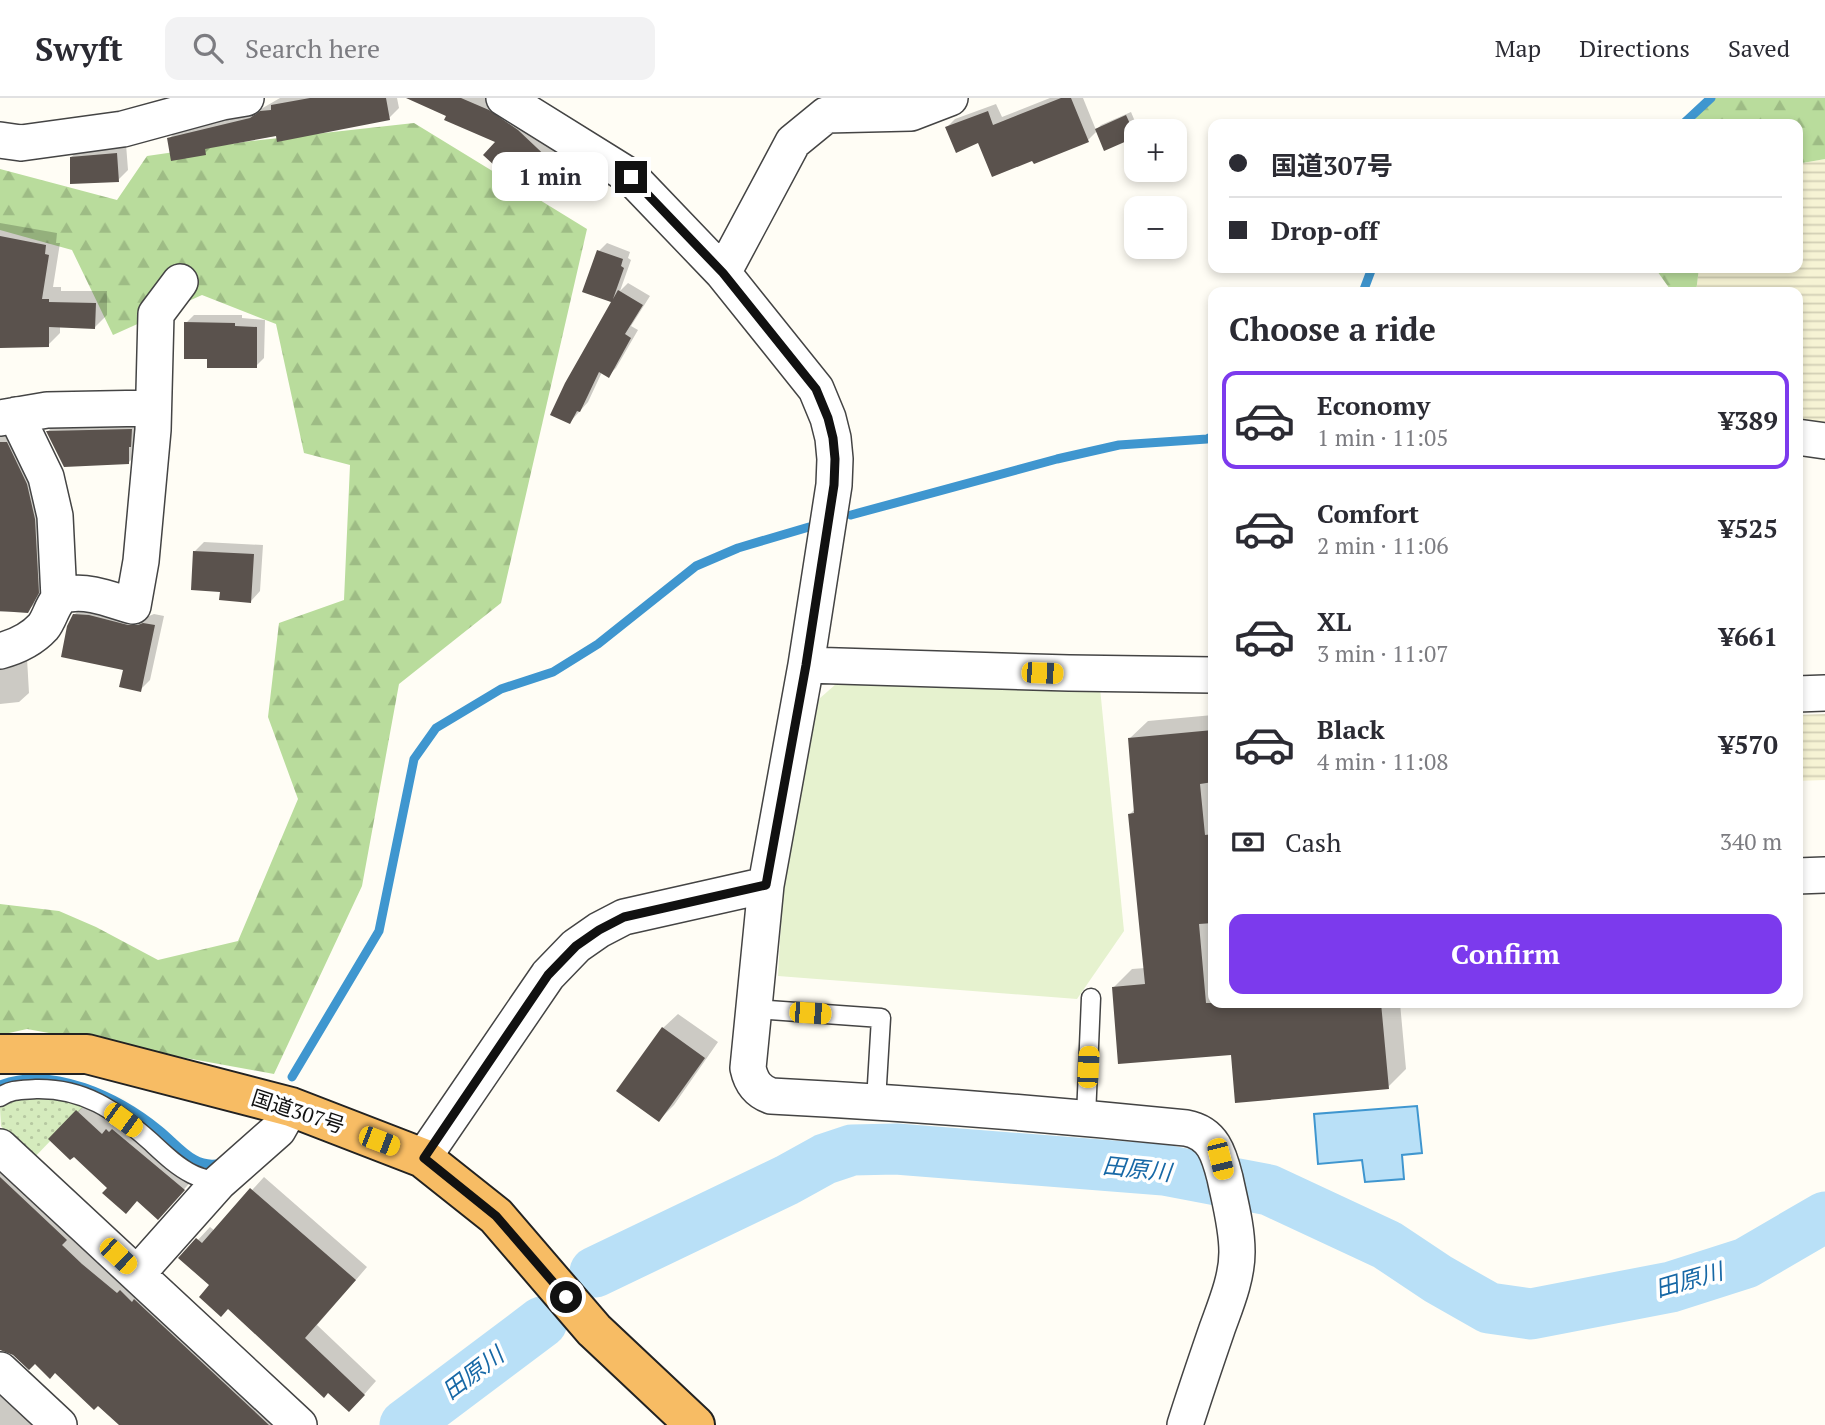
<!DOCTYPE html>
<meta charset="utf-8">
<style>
:root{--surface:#fff;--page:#f2f2f3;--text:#2b2b33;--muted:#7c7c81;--line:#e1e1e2;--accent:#7c3aed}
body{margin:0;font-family:"PT Serif","Noto Sans JP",serif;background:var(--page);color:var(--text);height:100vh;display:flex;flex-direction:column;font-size:26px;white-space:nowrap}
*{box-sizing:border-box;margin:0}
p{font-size:23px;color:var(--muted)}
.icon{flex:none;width:38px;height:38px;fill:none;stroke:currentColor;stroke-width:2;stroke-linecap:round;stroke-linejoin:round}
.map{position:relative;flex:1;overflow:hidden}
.panel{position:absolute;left:1208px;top:189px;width:595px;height:721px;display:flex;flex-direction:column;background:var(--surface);border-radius:14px;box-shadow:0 4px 10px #0003}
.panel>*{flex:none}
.top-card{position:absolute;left:1208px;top:21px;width:595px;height:154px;border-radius:14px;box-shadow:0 4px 10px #0003;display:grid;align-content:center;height:154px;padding:0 21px;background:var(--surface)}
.buttons{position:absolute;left:1124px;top:21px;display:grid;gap:14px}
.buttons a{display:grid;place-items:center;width:63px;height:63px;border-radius:14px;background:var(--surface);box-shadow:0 4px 10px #0003;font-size:35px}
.end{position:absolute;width:32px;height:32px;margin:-16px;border:9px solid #111;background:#fff;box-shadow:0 0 0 4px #fff}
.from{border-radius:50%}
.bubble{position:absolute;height:49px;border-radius:14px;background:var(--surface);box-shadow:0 4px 10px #0003;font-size:23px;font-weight:600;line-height:49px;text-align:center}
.car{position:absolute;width:21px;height:42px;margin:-21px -10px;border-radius:9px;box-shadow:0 0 5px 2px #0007;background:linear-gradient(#f5c518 24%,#345 0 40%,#f5c518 0 76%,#345 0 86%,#f5c518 0)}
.top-card b{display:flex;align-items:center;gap:24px;height:66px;font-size:26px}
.top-card b+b{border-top:2px solid var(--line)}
.top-card i{width:18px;height:18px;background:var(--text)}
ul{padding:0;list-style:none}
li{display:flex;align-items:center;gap:21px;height:98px;margin:0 14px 10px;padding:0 7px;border:4px solid transparent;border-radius:14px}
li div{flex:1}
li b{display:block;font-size:26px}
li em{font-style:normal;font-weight:600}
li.current{border-color:var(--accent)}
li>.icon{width:63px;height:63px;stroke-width:1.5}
h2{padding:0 21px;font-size:32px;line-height:84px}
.pay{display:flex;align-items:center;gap:18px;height:77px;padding:0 21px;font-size:26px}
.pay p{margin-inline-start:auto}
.cta{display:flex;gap:14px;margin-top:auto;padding:14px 21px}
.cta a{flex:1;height:80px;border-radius:14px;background:var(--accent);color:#fff;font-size:28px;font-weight:600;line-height:80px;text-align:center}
header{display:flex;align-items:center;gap:42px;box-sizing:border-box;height:98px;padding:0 35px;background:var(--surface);border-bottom:2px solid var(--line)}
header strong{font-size:33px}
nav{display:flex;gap:38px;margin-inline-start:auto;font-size:24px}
.search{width:490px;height:63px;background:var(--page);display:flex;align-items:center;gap:18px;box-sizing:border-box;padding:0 24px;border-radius:14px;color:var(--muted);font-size:26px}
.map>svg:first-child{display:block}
.farmland{fill:url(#farmland-rules)}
.forest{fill:url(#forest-firs)}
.park{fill:url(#park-dots)}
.pitch{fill:#e6f2cf}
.water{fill:#b9e0f7;stroke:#3f96cf;stroke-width:2}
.shadow{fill:#0003}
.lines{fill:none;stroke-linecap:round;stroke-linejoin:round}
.stream{stroke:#3f96cf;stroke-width:9}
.river{stroke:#b9e0f7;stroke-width:51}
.building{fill:#5a524d}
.service-casing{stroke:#444;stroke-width:21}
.minor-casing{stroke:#444;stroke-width:38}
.trunk-casing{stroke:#222;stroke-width:42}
.service{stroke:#fff;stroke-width:18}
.minor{stroke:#fff;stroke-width:35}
.trunk{stroke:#f7bc64;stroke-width:38}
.route{stroke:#111;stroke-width:9}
.labels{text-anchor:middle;stroke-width:7;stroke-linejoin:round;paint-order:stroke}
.street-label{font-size:21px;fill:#111;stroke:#fff}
.water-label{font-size:23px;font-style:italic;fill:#1768a6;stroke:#fff}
</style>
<header>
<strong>Swyft</strong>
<div class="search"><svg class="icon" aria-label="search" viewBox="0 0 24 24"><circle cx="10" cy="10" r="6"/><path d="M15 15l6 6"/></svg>Search here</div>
<nav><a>Map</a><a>Directions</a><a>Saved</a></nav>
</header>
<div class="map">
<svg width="1825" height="1327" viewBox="0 0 1825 1327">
<defs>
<pattern id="farmland-rules" width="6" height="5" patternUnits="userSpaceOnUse" patternTransform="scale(1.75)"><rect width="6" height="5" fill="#f6f3d4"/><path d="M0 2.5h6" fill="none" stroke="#d2cfb5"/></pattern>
<pattern id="forest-firs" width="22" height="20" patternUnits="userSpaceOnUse" patternTransform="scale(1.75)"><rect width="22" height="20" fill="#b9dc9c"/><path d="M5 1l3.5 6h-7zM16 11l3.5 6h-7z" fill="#9ebc85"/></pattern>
<pattern id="park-dots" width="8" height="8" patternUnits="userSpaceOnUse" patternTransform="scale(1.75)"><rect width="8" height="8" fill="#d5ebbd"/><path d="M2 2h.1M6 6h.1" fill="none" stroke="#b6c8a1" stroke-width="1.8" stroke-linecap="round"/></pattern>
</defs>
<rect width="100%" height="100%" fill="#fffdf5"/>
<path class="farmland" d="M 1825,61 L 1825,366 L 1824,346 L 1797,321 L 1797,194 L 1696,194 L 1699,170 L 1797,170 L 1797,66 Z
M 1825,616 L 1825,682 L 1797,683 L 1797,617 Z"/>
<path class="forest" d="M 1707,0 L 1825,0 L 1825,61 L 1797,66 L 1797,26 L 1682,26 Z
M 414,25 L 587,131 L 501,505 L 399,586 L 362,788 L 274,976 L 27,931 L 0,937 L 0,806 L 59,813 L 96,829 L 158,862 L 238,843 L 298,701 L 268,619 L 279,525 L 344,502 L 350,367 L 304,355 L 276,226 L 202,197 L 113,237 L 72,152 L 0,132 L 0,71 L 117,102 L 147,58 L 251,43 Z
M 1655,170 L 1699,170 L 1696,194 L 1672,194 Z"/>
<path class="park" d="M 30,996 L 69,998 L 83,1009 L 30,1064 L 1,1028 L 0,1010 Z"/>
<path class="pitch" d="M 836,586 L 1100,590 L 1124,833 L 1077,901 L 778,878 L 783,787 L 819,601 Z"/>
<path class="water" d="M 1417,1008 L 1422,1055 L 1402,1057 L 1404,1081 L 1365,1084 L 1362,1062 L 1318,1066 L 1314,1016 Z"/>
<path class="shadow" d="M 280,0 L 397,0 L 399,10 L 389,20 L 212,48 L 205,55 L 169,41 L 178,31 L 261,11 Z
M 456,0 L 487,0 L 526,24 L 562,58 L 553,68 L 498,44 Z
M 1050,0 L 1083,0 L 1096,32 L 1101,27 L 1131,14 L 1139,33 L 1136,33 L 1135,38 L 1097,33 L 1088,42 L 979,43 L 947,29 L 955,21 L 996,6 L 1002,19 Z
M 126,46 L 128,72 L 118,82 L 71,59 L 81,50 Z
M 0,125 L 57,135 L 56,145 L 60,145 L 53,189 L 61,189 L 61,193 L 107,193 L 107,217 L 95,229 L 60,228 L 60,235 L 48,247 L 0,248 Z
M 607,145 L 630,154 L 628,160 L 631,162 L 620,193 L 628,185 L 650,198 L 631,228 L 638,232 L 616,270 L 608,278 L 602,274 L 588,304 L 570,324 L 614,203 L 584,193 L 599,153 Z
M 194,217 L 242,217 L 242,220 L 265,222 L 264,260 L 256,268 L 209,259 L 186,225 Z
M 141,322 L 138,355 L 129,364 L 66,367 L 48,333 L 57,324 Z
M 16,335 L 36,375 L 48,483 L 38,503 L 27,513 L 0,514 L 0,336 Z
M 204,444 L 263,447 L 260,493 L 251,503 L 222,492 L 194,454 Z
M 84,507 L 139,518 L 149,518 L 154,516 L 164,518 L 150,582 L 140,592 L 125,570 L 74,517 Z
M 0,560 L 27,560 L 29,595 L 19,604 L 0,606 Z
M 1213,617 L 1213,905 L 1400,905 L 1406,971 L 1388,989 L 1232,955 L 1114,889 L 1132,871 L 1145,870 L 1130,716 L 1136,710 L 1129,641 L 1148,623 Z
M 678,916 L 718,944 L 674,1007 L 659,1022 L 663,930 Z
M 87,1004 L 112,1027 L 117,1023 L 193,1081 L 168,1110 L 138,1102 L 110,1090 L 74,1057 L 51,1041 Z
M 0,1060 L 281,1327 L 122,1327 L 55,1273 L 0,1233 Z
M 264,1079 L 367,1169 L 317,1227 L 376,1283 L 361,1300 L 212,1187 L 181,1160 L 210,1129 L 215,1133 Z
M 0,1289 L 37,1327 L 0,1327 Z"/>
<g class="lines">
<path class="stream" d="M 1683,26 L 1711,0
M 1363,194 L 1372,170
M 851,417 L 1057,361 L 1119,347 L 1207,341 L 1213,338
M 292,979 L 379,833 L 414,661 L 436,630 L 501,591 L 553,574 L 598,546 L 696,468 L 738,450 L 809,429
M 0,987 C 53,967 118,999 159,1032 C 178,1047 194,1072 221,1065"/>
<path class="river" d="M 595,1174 L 787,1082 L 825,1061 L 852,1052 L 896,1051 L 1164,1072 L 1269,1092 L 1387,1147 L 1438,1181 L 1489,1210 L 1531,1216 L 1671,1189 L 1746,1165 L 1825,1119
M 405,1327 L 542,1224"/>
</g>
<path class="building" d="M 310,0 L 386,0 L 390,22 L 277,44 L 276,38 L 205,51 L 206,57 L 171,63 L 167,40 L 250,20 L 260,13 L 271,12 L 271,7 Z
M 406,0 L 461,0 L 489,12 L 518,32 L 555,67 L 553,71 L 542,65 L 519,90 L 483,57 L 495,44 L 444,22 L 446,18 Z
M 1061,0 L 1071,0 L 1089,44 L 1034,66 L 1032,63 L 992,79 L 978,45 L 956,55 L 945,29 L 988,13 L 993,27 Z
M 1126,17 L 1136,39 L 1104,53 L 1095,31 Z
M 117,55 L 119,84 L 70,86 L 70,59 Z
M 0,138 L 46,147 L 45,156 L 49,157 L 42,201 L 49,201 L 49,204 L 96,205 L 95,231 L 49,229 L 49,249 L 0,250 Z
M 597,152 L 623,161 L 621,168 L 624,170 L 613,201 L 618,192 L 643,207 L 625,236 L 631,240 L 609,280 L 599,274 L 580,314 L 577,313 L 570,326 L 550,317 L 565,285 L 611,204 L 582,194 Z
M 184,224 L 235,225 L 235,228 L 257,229 L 257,270 L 207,270 L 207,261 L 184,261 Z
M 132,331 L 131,349 L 129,349 L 129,366 L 64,369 L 46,333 Z
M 0,344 L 7,344 L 27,386 L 35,421 L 39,495 L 28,515 L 0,513 Z
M 193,453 L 254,456 L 251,505 L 219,502 L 220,494 L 191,492 Z
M 73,516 L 89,517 L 128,527 L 138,527 L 143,525 L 155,527 L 141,594 L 119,589 L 123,572 L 61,559 L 67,528 Z
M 1213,632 L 1213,684 L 1200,686 L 1205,737 L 1213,736 L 1213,825 L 1199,826 L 1206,905 L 1381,905 L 1389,991 L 1235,1005 L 1231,957 L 1118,966 L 1112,889 L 1145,886 L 1128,716 L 1134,715 L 1128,640 Z
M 662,929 L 705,960 L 659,1024 L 616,993 Z
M 76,1012 L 102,1036 L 106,1031 L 109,1034 L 112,1031 L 185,1092 L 158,1122 L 137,1103 L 126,1116 L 102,1095 L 107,1090 L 74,1059 L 70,1062 L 48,1041 Z
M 0,1079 L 67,1142 L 62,1147 L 82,1166 L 117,1195 L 120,1192 L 132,1204 L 134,1201 L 269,1327 L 119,1327 L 98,1308 L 94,1312 L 55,1275 L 50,1281 L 35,1266 L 29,1272 L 13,1257 L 0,1252 Z
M 250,1090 L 356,1182 L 305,1240 L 365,1297 L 349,1314 L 328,1295 L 324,1300 L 228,1211 L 221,1219 L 199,1199 L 209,1187 L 178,1160 L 196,1140 L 202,1145 Z"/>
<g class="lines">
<g class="service-casing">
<path id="service" d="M 754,911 L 881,920 L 876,1003
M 0,999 C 11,991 22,992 36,991 C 84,990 115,1012 150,1043 C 163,1055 176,1068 192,1076 C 200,1080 210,1082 218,1085
M 1086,1019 L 1091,900"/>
</g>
<g class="minor-casing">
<path id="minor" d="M 504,0 L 631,79 L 723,175 L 816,291 L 828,320 L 833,340 L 835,361 L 834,387 L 806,567 L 766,787 L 748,970 C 751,984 757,993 771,998 C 909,1005 1048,1016 1186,1030 C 1213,1035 1219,1056 1225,1080 C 1230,1104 1237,1129 1237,1154 C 1237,1180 1226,1206 1217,1231 C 1206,1263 1195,1295 1185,1327
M 0,42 L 21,45 L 123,31 L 222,4 L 246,0
M 723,175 L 793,44 L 826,17 L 911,15 L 950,0
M 16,317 L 46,379 L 55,418 L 59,500
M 0,320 L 47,312 L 153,310
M 1797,339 L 1825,343
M 0,553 C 15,549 32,541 43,529 C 52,518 53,498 69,496 C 89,492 114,503 133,508 L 141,463 L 153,332 L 156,216 L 180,184
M 806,567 L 1069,575 L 1213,577
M 1797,596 L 1825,595
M 1797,778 L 1825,777
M 0,1049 L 299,1327
M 423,1060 L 548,877 L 576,848 L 599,832 L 624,819 L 766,787
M 137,1176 L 218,1085 L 278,1032 L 291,1009
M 0,1272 L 59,1327"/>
</g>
<g class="trunk-casing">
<path id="trunk" d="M 0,956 L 87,956 L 291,1009 L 423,1060 L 496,1118 L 594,1232 L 695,1327"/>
</g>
<use href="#service" class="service"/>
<use href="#minor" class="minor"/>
<use href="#trunk" class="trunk"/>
</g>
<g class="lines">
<path class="route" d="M 566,1199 L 496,1118 L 424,1060 L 548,877 L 576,848 L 599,832 L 624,819 L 766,787 L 806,567 L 834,387 L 835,361 L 833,340 L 828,320 L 816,291 L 723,175 L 631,79"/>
</g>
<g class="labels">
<g class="street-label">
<text transform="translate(298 1014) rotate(18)" y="7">国道307号</text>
</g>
<g class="water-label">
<text transform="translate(1137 1071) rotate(6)" y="8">田原川</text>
<text transform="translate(1689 1182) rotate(-16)" y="8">田原川</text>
<text transform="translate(473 1275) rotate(-37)" y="8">田原川</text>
</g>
</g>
</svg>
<div class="buttons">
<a>+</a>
<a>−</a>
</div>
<i class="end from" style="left:566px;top:1199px"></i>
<i class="end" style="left:631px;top:79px"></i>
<div class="bubble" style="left:492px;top:54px;width:116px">1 min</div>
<i class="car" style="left:1042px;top:575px;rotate:92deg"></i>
<i class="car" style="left:810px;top:915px;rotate:94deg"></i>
<i class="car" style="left:1088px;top:969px;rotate:3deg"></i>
<i class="car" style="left:123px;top:1022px;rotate:126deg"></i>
<i class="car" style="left:379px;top:1043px;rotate:111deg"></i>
<i class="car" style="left:1220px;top:1061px;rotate:166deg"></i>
<i class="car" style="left:118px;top:1158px;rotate:133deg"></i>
<div class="top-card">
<b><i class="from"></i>国道307号</b>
<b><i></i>Drop-off</b>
</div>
<section class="panel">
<h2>Choose a ride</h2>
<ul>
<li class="current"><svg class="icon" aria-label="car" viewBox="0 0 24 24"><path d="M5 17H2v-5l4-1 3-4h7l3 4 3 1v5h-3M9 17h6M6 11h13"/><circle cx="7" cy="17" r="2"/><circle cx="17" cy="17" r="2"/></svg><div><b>Economy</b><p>1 min · 11:05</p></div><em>¥389</em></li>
<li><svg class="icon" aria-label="car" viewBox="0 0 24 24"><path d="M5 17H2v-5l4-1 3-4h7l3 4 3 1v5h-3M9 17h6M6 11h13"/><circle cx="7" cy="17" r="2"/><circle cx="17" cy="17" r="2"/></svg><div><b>Comfort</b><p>2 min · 11:06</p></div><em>¥525</em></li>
<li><svg class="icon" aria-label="car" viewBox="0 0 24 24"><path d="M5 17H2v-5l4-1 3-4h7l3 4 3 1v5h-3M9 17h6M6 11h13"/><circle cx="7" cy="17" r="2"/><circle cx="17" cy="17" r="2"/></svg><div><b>XL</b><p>3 min · 11:07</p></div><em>¥661</em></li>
<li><svg class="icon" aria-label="car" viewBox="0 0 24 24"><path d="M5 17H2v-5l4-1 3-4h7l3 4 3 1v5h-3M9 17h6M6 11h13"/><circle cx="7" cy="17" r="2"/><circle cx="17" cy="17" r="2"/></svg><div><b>Black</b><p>4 min · 11:08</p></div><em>¥570</em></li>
</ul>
<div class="pay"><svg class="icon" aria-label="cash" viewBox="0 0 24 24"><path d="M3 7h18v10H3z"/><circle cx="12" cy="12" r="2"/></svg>Cash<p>340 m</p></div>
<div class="cta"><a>Confirm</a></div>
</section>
</div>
